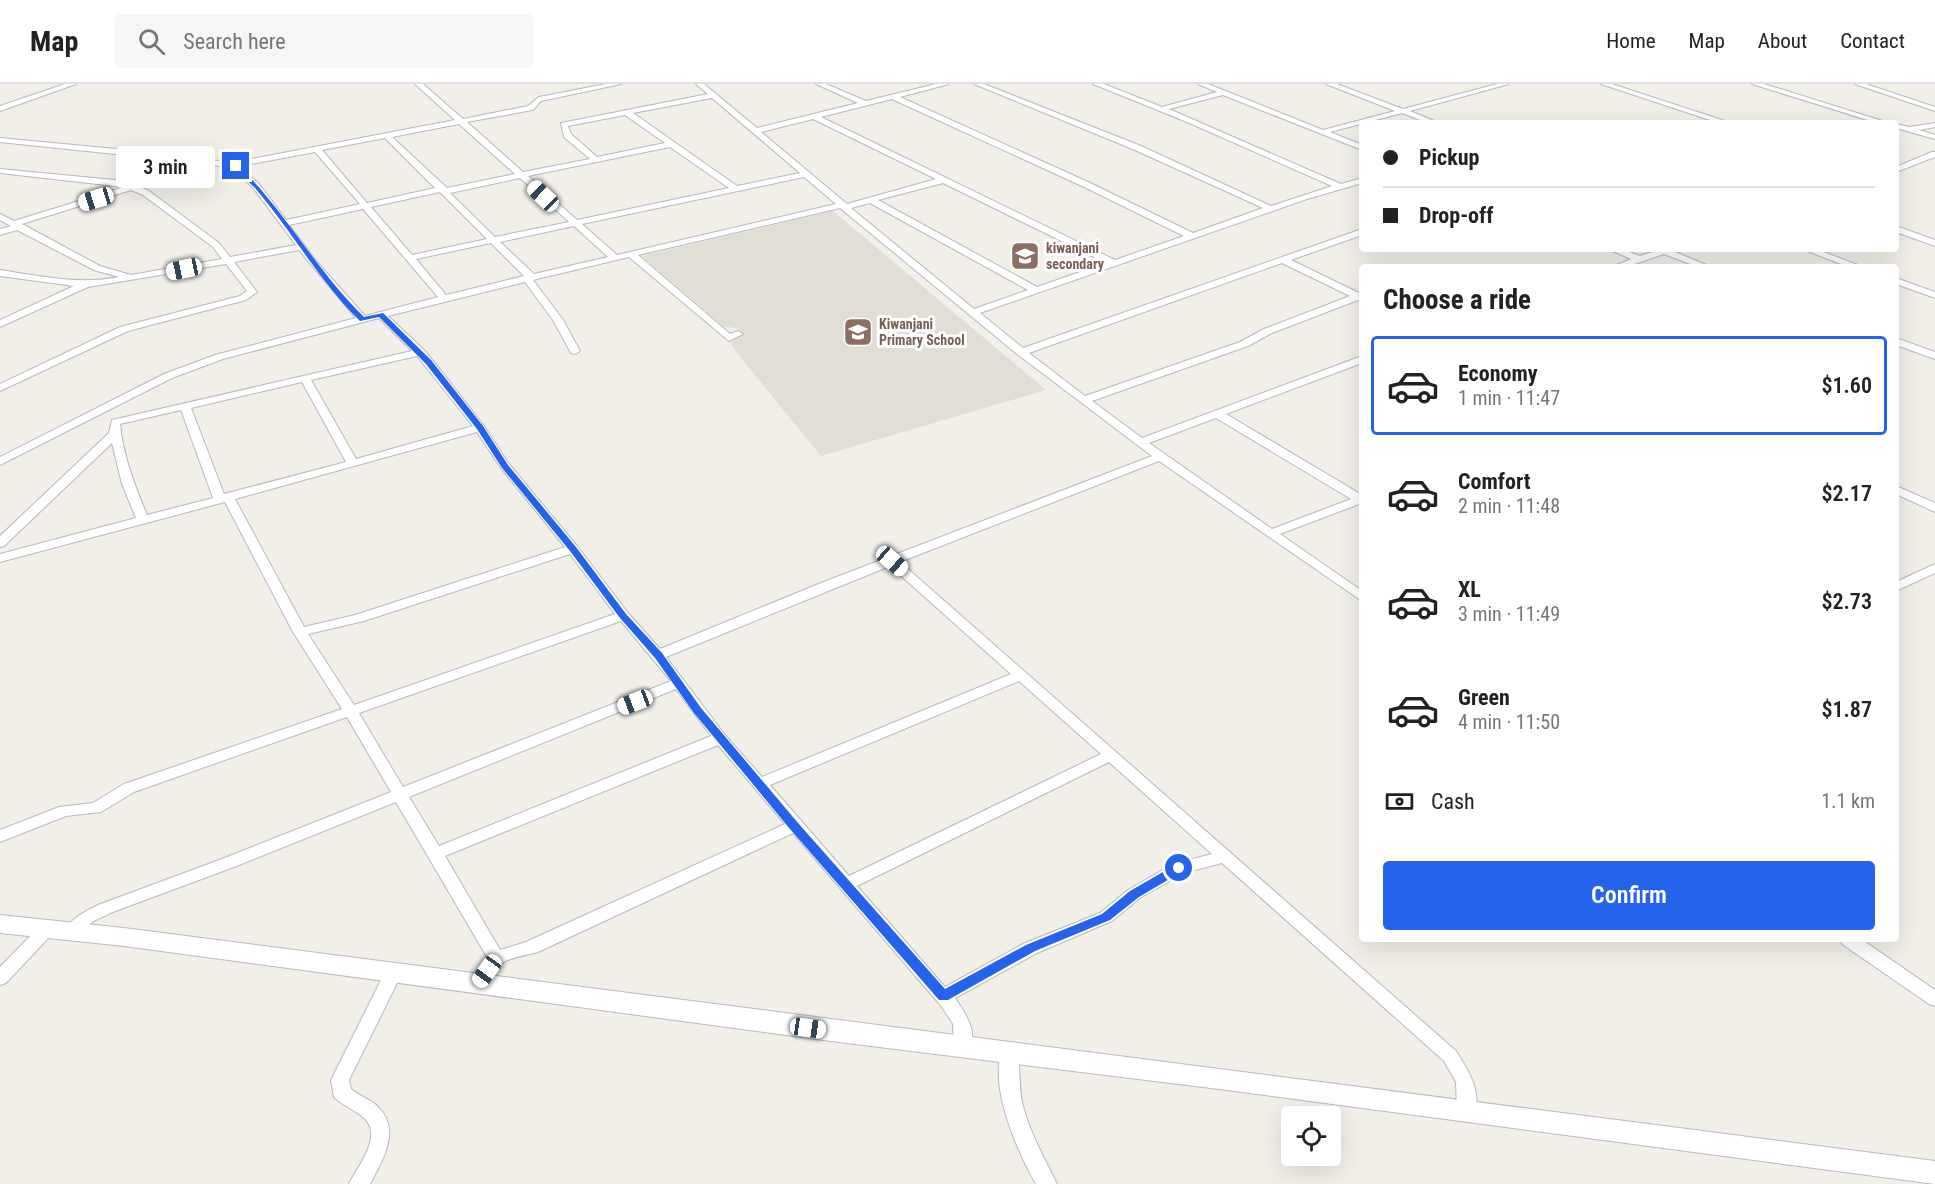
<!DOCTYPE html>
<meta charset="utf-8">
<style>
:root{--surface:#fff;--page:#f6f6f6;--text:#222;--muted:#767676;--line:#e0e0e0;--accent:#2563eb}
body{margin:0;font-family:"Roboto Condensed",sans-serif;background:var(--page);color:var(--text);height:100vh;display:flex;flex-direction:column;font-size:22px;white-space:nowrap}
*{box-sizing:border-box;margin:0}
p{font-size:20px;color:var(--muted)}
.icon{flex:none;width:33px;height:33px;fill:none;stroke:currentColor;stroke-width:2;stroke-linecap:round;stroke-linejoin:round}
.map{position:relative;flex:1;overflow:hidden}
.sheet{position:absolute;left:1359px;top:180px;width:540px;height:678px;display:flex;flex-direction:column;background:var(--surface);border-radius:6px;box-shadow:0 6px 24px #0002}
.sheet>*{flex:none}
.guide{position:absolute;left:1359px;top:36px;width:540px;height:132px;border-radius:6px;box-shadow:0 6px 24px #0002;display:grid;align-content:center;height:132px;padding:0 24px;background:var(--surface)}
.buttons{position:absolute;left:1281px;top:1022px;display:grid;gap:12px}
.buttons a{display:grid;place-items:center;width:60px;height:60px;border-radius:6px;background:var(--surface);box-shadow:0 6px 24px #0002;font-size:30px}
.end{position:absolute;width:27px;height:27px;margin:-14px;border:8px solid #2563eb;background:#fff;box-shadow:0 0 0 3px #fff}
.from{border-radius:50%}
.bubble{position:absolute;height:42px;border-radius:6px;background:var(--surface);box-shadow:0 6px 24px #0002;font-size:20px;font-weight:600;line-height:42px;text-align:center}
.car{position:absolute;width:18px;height:36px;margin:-18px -9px;border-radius:8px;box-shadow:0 0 4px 2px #0007;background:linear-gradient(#fff 24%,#345 0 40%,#fff 0 76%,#345 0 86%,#fff 0)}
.guide b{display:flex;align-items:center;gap:21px;height:57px;font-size:22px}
.guide b+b{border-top:2px solid var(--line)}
.guide i{width:15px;height:15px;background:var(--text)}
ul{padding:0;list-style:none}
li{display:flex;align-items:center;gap:18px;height:99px;margin:0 12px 9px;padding:0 12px;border:3px solid transparent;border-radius:6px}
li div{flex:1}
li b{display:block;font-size:22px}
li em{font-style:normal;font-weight:600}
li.selected{border-color:var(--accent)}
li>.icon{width:54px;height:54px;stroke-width:1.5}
h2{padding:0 24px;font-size:27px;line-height:72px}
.pay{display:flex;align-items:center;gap:15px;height:66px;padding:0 24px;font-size:22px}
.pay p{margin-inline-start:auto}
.action{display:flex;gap:12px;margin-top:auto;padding:12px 24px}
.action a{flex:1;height:69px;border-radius:6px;background:var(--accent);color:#fff;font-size:24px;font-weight:600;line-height:69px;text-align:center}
header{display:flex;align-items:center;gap:36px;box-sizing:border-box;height:84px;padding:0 30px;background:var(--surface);border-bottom:2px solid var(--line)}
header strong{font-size:28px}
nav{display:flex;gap:33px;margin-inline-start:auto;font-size:21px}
.search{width:420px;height:54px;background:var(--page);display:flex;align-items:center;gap:15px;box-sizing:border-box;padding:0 21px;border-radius:6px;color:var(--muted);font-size:22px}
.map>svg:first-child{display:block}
.education{fill:#e1ded6}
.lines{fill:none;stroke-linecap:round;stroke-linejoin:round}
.street-casing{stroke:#b5b8bc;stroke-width:2}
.secondary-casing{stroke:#b6babf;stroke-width:2}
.street{fill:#fff;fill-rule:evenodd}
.secondary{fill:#fff;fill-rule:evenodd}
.route{fill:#2563eb}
.labels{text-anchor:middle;stroke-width:6;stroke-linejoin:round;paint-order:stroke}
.far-education-label{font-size:14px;font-weight:bold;fill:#785e54;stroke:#fff;text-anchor:start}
</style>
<header>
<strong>Map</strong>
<div class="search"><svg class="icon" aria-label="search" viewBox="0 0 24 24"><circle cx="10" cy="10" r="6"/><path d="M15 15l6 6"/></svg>Search here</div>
<nav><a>Home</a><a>Map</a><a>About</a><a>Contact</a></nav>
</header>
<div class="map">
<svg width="1935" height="1100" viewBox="0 0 1935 1100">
<rect width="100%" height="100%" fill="#f1efe8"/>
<path class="education" d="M 833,127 L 1046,306 L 821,372 L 737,269 L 731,260 L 739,245 L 723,242 L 642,172 Z"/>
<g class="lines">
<g class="street-casing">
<path id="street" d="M 65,0 L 76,0 L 0,27 L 0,22 Z
M 415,0 L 423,0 L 463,35 L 528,22 L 539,13 L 606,0 L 621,0 L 541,17 L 533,26 L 467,38 L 523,88 L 590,75 L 564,53 L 561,39 L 708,10 L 696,0 L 704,0 L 757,44 L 858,19 L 816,0 L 826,0 L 866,17 L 936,0 L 949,0 L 900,13 L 1088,98 L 1193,149 L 1263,124 L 1135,66 L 974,0 L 984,0 L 1141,62 L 1271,122 L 1332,102 L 1187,38 L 1093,0 L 1104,0 L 1162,23 L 1217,8 L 1198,0 L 1208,0 L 1323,46 L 1395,27 L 1326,0 L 1337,0 L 1403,25 L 1497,0 L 1509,0 L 1410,27 L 1439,39 L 1428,39 L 1402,29 L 1330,48 L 1362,61 L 1362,66 L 1223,11 L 1169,25 L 1341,100 L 1362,94 L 1362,99 L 1307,115 L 980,229 L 1023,264 L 1362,145 L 1362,151 L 1291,176 L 1361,210 L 1362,217 L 1358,216 L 1272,249 L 1248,262 L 1092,317 L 1142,354 L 1362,272 L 1362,279 L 1226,330 L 1362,411 L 1362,419 L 1280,450 L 1362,507 L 1362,517 L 1159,377 L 900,478 L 1456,967 C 1468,986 1484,1010 1473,1033 L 1466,1035 L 1459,1033 L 1457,1027 L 1456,998 L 1444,977 L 1222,779 L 1184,789 L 1140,814 L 1112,837 L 1037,869 L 955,914 C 965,929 979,948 969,967 L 963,969 L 957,967 L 954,962 L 953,940 L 942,923 L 793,749 L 538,868 C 528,871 509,873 501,880 C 491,889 488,910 471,905 L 468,900 L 487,873 L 396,718 L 234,783 L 110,829 C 104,833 96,835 91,839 C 82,846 78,858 65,854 L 63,849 C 70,835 84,828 98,821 L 222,775 L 391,708 L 347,633 L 134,708 L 101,728 L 66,732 L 0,758 L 0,746 L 59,723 L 93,719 L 124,700 L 342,625 L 293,548 L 225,418 L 0,478 L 0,470 L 136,434 L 122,400 L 112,359 L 4,462 L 0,463 L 0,452 L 109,349 L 112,336 L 412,267 L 379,234 L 223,275 L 172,294 L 0,381 L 0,373 L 164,290 L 215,271 L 356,234 L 299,166 L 234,178 L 257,208 L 246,216 L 128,247 L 0,307 L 0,300 L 120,243 L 240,212 L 247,207 L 226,180 L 88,203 L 0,243 L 0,236 L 74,202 L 0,192 L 0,186 C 40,192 79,201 119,193 L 94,186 L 17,146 L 0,151 L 0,145 L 11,142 L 0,136 L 0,130 L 14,137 L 124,103 L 0,89 L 0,85 L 125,97 L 132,100 L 201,79 L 0,58 L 0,54 L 180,71 L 231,79 L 455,36 ZM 712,14 L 800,89 L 737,102 L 633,29 ZM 892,15 L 1082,102 L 1184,152 L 1115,176 L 821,33 ZM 625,31 L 665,59 L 597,73 L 571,50 L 568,42 ZM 813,35 L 936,95 L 847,120 L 761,48 ZM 459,40 L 515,90 L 447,104 L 392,53 ZM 385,54 L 435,104 L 367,119 L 322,66 ZM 670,63 L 729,104 L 577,136 L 528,92 ZM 315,68 L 360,120 L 286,136 L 260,101 L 240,82 ZM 212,81 L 233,84 L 254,105 L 296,161 L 230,173 L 219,159 L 149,107 L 140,103 ZM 804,93 L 836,120 L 617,171 L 582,140 ZM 520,94 L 569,138 L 495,153 L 450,109 ZM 943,99 L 1106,179 L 1037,203 L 878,116 ZM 131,106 L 143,111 L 213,163 L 222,175 L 131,191 L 100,182 L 22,140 ZM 440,108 L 487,155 L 412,171 L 371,123 ZM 870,119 L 1028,206 L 974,225 L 851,124 ZM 840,124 L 1017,270 L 1152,372 L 821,499 L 660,565 L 628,529 L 577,462 L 509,380 L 484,342 L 442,288 L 424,266 L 388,232 L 525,198 L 553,236 L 571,269 L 575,270 L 580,267 L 563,236 L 533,196 L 629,173 L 729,257 L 743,250 L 738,247 L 730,250 L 638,171 ZM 363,125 L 438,213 L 365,232 L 317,178 L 289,141 ZM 574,142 L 608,173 L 534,190 L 500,158 ZM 491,159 L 524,192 L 446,211 L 416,175 ZM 1282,179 L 1350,212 L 1264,245 L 1240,258 L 1085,312 L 1029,269 ZM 417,272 L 473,342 L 356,375 L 311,296 ZM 302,298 L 346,378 L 224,410 L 191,324 ZM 181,326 L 213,414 L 147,431 C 135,402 123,372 120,340 ZM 1216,334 L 1351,415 L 1272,445 L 1149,359 ZM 477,348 L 501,384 L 565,463 L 355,531 L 304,543 L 235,415 ZM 570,470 L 615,530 L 354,621 L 308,550 L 364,537 ZM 890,482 L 1011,590 L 762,693 L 725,651 L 666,573 ZM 621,537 L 671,597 L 403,703 L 359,629 ZM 1019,597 L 1101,670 L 849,792 L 770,701 ZM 676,605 L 711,652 L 439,762 L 409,713 ZM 718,661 L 785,740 L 526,858 L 500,866 L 445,772 ZM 1109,678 L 1212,770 L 1173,780 L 1128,806 L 1100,829 L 1025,859 L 945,903 L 857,802 Z
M 1601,0 L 1612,0 L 1731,39 L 1719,39 Z
M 1752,0 L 1764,0 L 1889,39 L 1877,39 Z
M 1855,0 L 1866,0 L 1935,23 L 1935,27 Z
M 1935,39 L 1935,43 L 1919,46 L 1935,51 L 1935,55 L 1896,44 L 1896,40 L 1909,43 Z
M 1932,68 L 1935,68 L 1935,73 L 1896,88 L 1896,83 Z
M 1896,142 L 1935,156 L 1935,162 L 1896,148 Z
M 1608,165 L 1621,165 L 1640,172 L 1661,165 L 1675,165 L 1673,167 L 1711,183 L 1698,183 L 1664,170 L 1626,183 L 1612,183 L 1631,175 Z
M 1802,165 L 1816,165 L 1863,183 L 1849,183 Z
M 1896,194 L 1935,208 L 1935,214 L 1896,200 Z
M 1896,254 L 1935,268 L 1935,275 L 1896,261 Z
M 1896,402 L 1935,419 L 1935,428 L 1896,410 Z
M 1935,480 L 1935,489 L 1896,507 L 1896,498 Z
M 46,840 L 52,842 L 54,846 L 52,850 L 6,899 L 0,901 L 0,883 L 40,842 Z
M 1840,855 L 1861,855 L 1935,906 L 1935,922 L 1929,920 L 1842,860 Z
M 393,882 L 399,884 L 402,889 L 349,996 L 351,1005 C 359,1012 371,1015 378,1023 C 402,1046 382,1077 370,1100 L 349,1100 C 357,1083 383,1053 365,1035 C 356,1026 343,1022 334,1013 L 331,996 L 387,884 Z
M 1010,961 L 1016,963 C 1020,971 1019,1004 1022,1018 C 1029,1048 1044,1073 1057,1100 L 1036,1100 C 1018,1069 986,997 1004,963 Z"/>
</g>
<g class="secondary-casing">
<path id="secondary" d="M 0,831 L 124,844 L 1935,1077 L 1935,1100 L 1219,1005 L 831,957 L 124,862 L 0,849 Z"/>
</g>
<use href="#street" class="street"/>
<use href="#secondary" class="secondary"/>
</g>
<path class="route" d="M 234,81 L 238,81 C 285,127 316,186 364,233 L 383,229 L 431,276 L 483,342 L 508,381 L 576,463 L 626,530 L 662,569 L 701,624 L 798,739 L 945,905 L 1026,861 L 1102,830 L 1130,807 L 1175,781 L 1183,781 L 1183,787 L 1139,813 L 1110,836 L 1035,867 L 948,916 L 939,916 L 790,745 L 694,629 L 655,574 L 620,534 L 570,467 L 502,384 L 477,345 L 426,280 L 379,233 L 360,237 C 319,197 292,147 255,104 C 248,97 236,89 234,81 Z"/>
<defs>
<g id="school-square" transform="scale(1.5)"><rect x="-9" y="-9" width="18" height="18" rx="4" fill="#8d6e63" stroke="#fff"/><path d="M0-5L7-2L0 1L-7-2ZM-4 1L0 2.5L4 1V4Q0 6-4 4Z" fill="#fff"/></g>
</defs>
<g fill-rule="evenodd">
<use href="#school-square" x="1025" y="172"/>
<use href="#school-square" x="858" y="248"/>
</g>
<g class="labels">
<g class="far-education-label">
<text x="1046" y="169">kiwanjani<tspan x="1046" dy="16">secondary</tspan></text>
<text x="879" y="245">Kiwanjani<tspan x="879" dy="16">Primary School</tspan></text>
</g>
</g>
</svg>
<div class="buttons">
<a><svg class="icon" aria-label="locate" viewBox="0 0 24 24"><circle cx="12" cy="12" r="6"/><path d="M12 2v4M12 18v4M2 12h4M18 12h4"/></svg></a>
</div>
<i class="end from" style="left:1179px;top:784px"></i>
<i class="end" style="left:236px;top:82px"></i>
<div class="bubble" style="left:116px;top:62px;width:99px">3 min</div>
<i class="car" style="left:543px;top:112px;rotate:314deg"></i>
<i class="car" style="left:96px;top:115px;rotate:253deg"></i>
<i class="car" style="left:184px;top:185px;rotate:258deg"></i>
<i class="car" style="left:892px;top:477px;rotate:131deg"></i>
<i class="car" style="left:635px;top:618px;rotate:249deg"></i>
<i class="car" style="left:487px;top:887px;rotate:216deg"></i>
<i class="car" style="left:808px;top:944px;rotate:98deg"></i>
<div class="guide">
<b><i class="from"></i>Pickup</b>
<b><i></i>Drop-off</b>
</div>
<section class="sheet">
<h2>Choose a ride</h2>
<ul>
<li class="selected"><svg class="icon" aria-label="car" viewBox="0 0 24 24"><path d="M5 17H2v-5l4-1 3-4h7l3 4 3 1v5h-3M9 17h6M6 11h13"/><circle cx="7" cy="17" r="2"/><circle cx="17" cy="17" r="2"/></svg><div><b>Economy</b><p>1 min · 11:47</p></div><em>$1.60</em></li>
<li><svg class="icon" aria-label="car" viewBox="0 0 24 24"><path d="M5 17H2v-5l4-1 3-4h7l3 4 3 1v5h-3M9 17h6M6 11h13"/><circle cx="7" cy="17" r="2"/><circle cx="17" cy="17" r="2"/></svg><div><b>Comfort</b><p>2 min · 11:48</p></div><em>$2.17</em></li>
<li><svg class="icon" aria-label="car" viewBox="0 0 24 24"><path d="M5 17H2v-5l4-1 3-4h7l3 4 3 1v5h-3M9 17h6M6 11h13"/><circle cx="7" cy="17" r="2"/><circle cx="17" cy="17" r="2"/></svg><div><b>XL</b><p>3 min · 11:49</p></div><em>$2.73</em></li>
<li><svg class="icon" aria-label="car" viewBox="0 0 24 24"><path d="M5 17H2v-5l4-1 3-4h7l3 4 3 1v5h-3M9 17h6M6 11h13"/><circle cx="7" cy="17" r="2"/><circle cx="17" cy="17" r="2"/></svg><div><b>Green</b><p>4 min · 11:50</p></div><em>$1.87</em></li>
</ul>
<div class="pay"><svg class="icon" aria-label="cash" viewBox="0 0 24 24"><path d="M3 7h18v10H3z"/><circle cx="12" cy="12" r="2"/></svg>Cash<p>1.1 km</p></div>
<div class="action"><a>Confirm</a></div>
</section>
</div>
